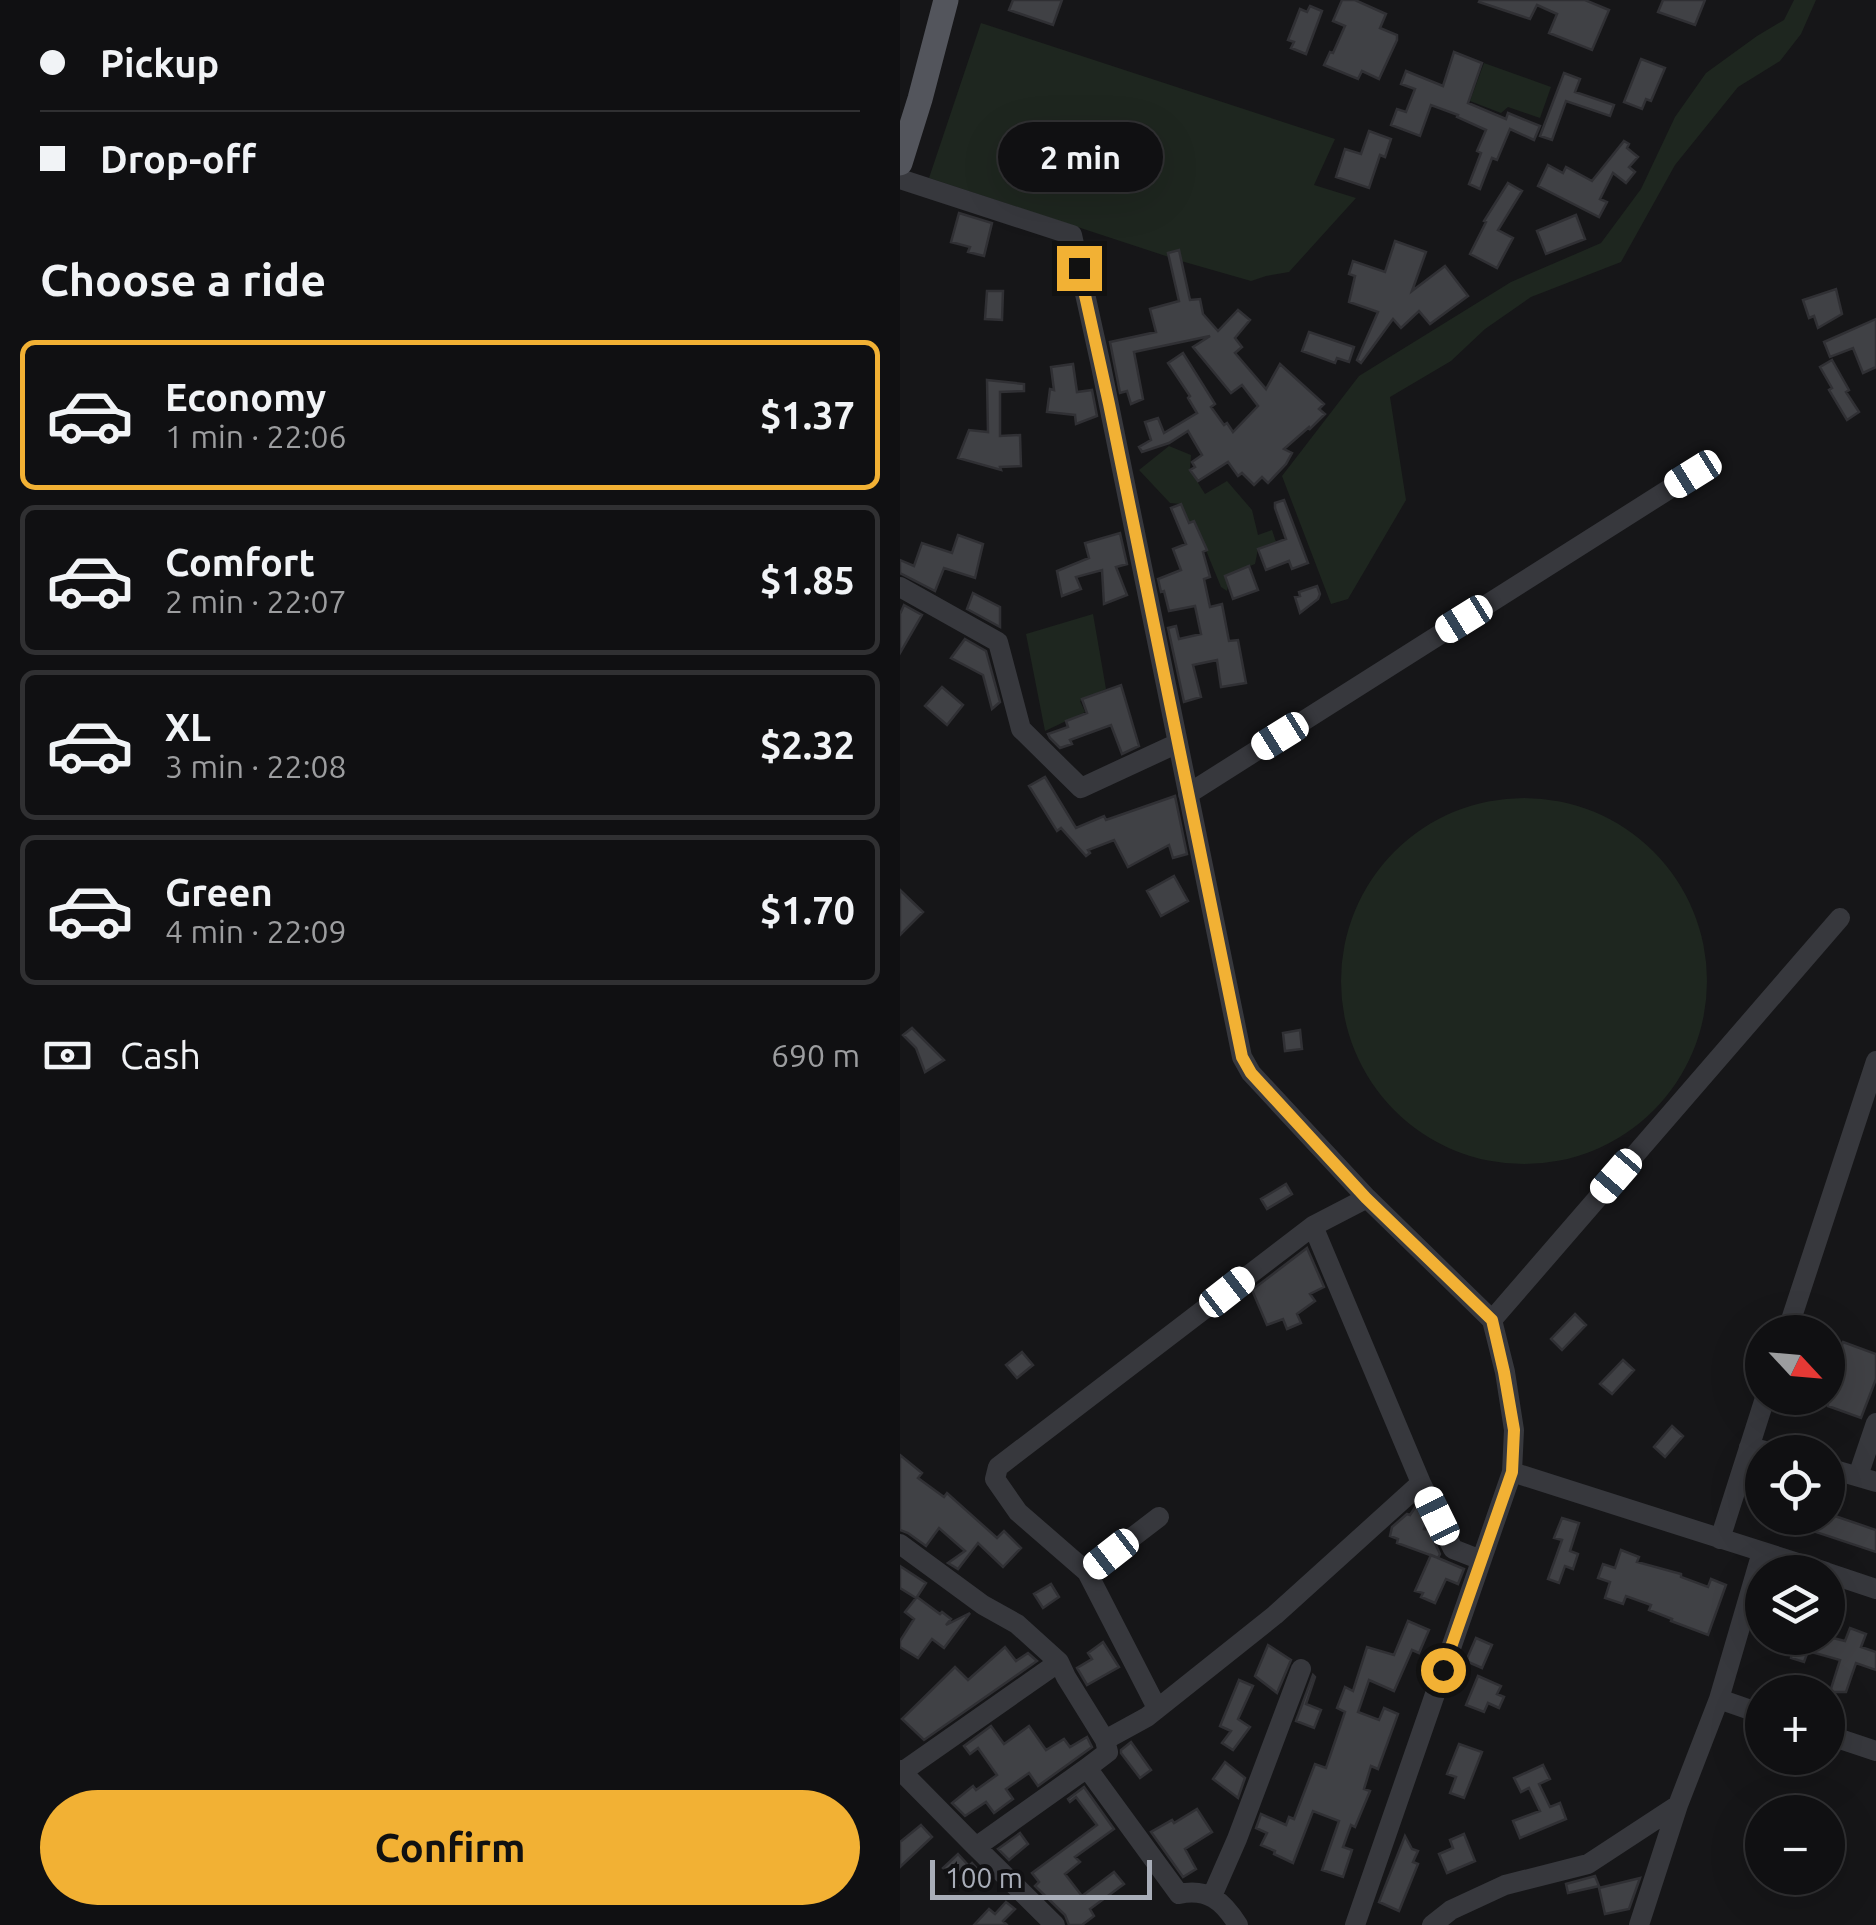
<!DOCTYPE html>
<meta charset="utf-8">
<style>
:root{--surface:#101012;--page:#19191b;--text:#f1f3f6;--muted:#9c9d9f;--line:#303032;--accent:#f2b134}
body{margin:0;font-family:Ubuntu,sans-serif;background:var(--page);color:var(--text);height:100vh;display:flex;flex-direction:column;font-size:38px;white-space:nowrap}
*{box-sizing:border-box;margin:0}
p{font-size:32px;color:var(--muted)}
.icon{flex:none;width:55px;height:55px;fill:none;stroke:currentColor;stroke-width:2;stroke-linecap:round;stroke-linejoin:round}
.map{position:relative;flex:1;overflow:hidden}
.sheet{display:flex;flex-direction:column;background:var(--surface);width:900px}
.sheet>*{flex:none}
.guide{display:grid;align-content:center;height:220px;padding:0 40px;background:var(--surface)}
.needle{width:65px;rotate:116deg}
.controls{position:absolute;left:845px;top:1315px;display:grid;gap:20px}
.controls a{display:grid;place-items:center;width:100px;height:100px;border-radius:50%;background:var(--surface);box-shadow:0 10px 40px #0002,0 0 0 2px var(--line);font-size:50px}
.scale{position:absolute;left:30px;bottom:25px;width:222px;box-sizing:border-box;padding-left:10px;border:5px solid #a8adb8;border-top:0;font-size:28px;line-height:35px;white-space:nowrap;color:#a8adb8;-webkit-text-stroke:8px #111113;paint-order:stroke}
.end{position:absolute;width:45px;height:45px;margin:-22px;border:12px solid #f2b134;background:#111;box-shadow:0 0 0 5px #111}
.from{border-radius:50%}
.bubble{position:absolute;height:70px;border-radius:35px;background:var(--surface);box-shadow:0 10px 40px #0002,0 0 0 2px var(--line);font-size:32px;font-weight:600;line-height:70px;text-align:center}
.car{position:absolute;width:30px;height:60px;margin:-30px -15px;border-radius:12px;box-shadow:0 0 8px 2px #0007;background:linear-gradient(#fff 24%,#345 0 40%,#fff 0 76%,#345 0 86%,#fff 0)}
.guide b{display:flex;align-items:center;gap:35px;height:95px;font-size:38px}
.guide b+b{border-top:2px solid var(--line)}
.guide i{width:25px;height:25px;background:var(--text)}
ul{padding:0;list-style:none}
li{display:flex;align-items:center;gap:30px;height:150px;margin:0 20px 15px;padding:0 20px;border:5px solid var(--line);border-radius:15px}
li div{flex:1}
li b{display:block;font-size:38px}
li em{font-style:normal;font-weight:600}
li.current{border-color:var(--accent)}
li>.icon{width:90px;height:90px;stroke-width:1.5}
h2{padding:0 40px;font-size:45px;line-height:120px}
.pay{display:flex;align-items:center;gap:25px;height:110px;padding:0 40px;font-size:38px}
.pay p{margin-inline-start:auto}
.cta{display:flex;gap:20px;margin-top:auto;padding:20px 40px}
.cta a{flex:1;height:115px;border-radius:60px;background:var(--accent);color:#111;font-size:40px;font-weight:600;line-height:115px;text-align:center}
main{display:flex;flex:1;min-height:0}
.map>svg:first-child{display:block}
.green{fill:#1e261f}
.building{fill:#404145;stroke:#303034;stroke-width:2.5}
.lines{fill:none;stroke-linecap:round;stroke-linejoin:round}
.minor{stroke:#37383d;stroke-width:20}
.major{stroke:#53555c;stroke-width:25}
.route{stroke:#f2b134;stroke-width:12}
</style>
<main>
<section class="sheet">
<div class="guide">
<b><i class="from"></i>Pickup</b>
<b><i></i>Drop-off</b>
</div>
<h2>Choose a ride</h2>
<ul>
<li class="current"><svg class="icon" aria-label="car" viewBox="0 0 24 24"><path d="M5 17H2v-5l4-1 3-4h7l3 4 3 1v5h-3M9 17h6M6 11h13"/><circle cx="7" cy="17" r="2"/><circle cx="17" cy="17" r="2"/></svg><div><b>Economy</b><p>1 min · 22:06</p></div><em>$1.37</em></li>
<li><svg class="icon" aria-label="car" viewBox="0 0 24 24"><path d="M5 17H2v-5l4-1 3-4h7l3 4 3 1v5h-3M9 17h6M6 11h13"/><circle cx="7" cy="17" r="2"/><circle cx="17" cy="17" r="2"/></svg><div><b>Comfort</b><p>2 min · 22:07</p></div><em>$1.85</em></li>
<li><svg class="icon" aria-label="car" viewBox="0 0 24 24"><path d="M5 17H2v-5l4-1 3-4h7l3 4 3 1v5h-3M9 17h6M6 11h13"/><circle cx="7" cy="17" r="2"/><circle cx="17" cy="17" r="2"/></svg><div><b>XL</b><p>3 min · 22:08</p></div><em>$2.32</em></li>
<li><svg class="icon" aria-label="car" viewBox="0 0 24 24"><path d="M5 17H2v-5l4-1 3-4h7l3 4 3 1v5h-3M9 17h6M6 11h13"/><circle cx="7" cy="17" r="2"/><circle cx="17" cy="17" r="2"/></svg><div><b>Green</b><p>4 min · 22:09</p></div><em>$1.70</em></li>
</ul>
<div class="pay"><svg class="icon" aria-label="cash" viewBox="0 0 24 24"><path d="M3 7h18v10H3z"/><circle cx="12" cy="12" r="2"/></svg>Cash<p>690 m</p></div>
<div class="cta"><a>Confirm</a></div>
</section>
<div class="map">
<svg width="976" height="1925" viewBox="0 0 976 1925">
<rect width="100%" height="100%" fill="#161618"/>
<path class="green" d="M 894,0 L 916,0 L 901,34 L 880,61 L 838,87 L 775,165 L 721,262 L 631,297 L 585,329 L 551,361 L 490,397 L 506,500 L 448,599 L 431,604 L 382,476 L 459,376 L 611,282 L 701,243 L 741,189 L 775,117 L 806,73 L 857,36 L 884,20 Z
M 81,23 L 435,139 L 414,185 L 456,198 L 389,272 L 366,276 L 351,281 L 281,261 L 29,178 Z
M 584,63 L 651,87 L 640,118 L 608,107 L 601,113 L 570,101 Z
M 269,446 L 291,455 L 290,470 L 305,494 L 327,481 L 352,510 L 358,535 L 372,530 L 376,542 L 358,549 L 355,564 L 325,576 L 328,586 L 327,591 L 321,587 L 294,521 L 289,523 L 281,504 L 270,503 L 239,470 Z
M 193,614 L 206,689 L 180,701 L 185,712 L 145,731 L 126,634 Z
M441 981a183 183 0 1 1 366 0a183 183 0 1 1-366 0Z"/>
<path class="building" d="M 113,0 L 162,0 L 153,25 L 109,10 Z
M 442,0 L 455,0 L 486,14 L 480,28 L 497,35 L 497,40 L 479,79 L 462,71 L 458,79 L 424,65 L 430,52 L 433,53 L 445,26 L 433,21 Z
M 580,0 L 685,0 L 709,10 L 692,50 L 649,33 L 657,14 L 637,5 L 630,19 L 579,2 Z
M 763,0 L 805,0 L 795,25 L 758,12 Z
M 410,6 L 422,11 L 406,54 L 391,48 L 394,42 L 388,40 L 400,9 L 407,12 Z
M 554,52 L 582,63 L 568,103 L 606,119 L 608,113 L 640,126 L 634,140 L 610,129 L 597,160 L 592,158 L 580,189 L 569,184 L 581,153 L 577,151 L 586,130 L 557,117 L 558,115 L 531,105 L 520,136 L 491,125 L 497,109 L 506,112 L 515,89 L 501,84 L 506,71 L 543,86 Z
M 741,59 L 765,68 L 751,101 L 746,99 L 742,109 L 724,102 Z
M 664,73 L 680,79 L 675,92 L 714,105 L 710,116 L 666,101 L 652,140 L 640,136 Z
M 469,131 L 491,139 L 485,157 L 480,155 L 469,188 L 436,177 L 445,149 L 461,154 Z
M 724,141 L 729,144 L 727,148 L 738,157 L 729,167 L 735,172 L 726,183 L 713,173 L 700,199 L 707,202 L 699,217 L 638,186 L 648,165 L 663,173 L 666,167 L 692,181 Z
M 608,183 L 622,191 L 598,230 L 613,238 L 597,268 L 570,254 L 586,222 L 584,221 Z
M 59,213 L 92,223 L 84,256 L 68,252 L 70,247 L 51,242 Z
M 676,215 L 685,239 L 646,254 L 637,231 Z
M 495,241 L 526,252 L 512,291 L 545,266 L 568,296 L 530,324 L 519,311 L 501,328 L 493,319 L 461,363 L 457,360 L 478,312 L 449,302 L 455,276 L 449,274 L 453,261 L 485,272 Z
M 279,250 L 290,300 L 300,299 L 303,314 L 318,331 L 338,310 L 350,320 L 335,338 L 342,347 L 335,353 L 366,389 L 380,364 L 424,404 L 419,409 L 425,414 L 410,429 L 409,427 L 384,449 L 392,453 L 386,464 L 368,483 L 362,477 L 354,485 L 342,473 L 338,476 L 328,462 L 298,481 L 290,470 L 295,467 L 292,462 L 302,455 L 288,431 L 269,443 L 242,452 L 239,447 L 251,440 L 245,422 L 258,418 L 264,433 L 297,413 L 288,398 L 290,396 L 268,363 L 283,353 L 315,404 L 311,407 L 324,425 L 327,423 L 333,432 L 358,406 L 342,385 L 331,393 L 293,347 L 310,336 L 234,352 L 243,399 L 231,404 L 227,391 L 220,393 L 210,342 L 256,332 L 250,309 L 279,301 L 268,253 Z
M 936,289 L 942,314 L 918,328 L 914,316 L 909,318 L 903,300 Z
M 87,291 L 103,291 L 102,320 L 85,319 Z
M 976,319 L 976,367 L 963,373 L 953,348 L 930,357 L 924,342 Z
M 409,332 L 454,347 L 449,362 L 437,358 L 435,363 L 402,351 Z
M 932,360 L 949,390 L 946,392 L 959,412 L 947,420 L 929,390 L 932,388 L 920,367 Z
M 173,364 L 177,392 L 192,390 L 197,416 L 176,424 L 175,415 L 147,412 L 150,389 L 154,390 L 151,367 Z
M 87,380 L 124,384 L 124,391 L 100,392 L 100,436 L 120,435 L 121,466 L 100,467 L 101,470 L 58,458 L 69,430 L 88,432 Z
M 384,500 L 408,563 L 392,569 L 389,561 L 366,570 L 358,549 L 386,539 L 375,508 L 375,503 Z
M 281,504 L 289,523 L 294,521 L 307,550 L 303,552 L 310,577 L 304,579 L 310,607 L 322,604 L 329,641 L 338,640 L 346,683 L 321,687 L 317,660 L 293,665 L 301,697 L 284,702 L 268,628 L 276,626 L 279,639 L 301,634 L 295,606 L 269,611 L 264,591 L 261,592 L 258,579 L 281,570 L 273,549 L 286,544 L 271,508 Z
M 220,533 L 227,564 L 216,567 L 227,595 L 204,604 L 202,570 L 176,577 L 181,589 L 162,596 L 157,571 L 189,558 L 185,543 Z
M 58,535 L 83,544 L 75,578 L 44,568 L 35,591 L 0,573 L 0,560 L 14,566 L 22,543 L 52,553 Z
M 349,566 L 358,590 L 333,599 L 325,576 Z
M 417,586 L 420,594 L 418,599 L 400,613 L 395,597 L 400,596 L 399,592 Z
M 73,593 L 100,607 L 100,627 L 67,609 Z
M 4,605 L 22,615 L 0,653 L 0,614 Z
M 65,639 L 86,651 L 100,702 L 92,709 L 83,675 L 51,658 Z
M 221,685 L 239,746 L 222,754 L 211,725 L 170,740 L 172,744 L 160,748 L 150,738 L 148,734 L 168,727 L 166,721 L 187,713 L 182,699 Z
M 42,687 L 63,705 L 47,725 L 25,706 Z
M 145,777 L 176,828 L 204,816 L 206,820 L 275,796 L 287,854 L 273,858 L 269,845 L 228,867 L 214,840 L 188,850 L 190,853 L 186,856 L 161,828 L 157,831 L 129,786 Z
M 274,876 L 288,901 L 261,916 L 247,891 Z
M 0,890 L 23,912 L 0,935 Z
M 12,1028 L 44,1060 L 25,1072 L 16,1048 L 3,1035 Z
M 400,1030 L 402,1049 L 385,1051 L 383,1033 Z
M 386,1184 L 392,1194 L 367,1209 L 361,1199 Z
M 407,1248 L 424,1287 L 410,1294 L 415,1301 L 397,1314 L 401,1323 L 387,1329 L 383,1319 L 367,1325 L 352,1290 Z
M 675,1314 L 686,1325 L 662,1350 L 651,1339 Z
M 943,1342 L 976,1354 L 976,1379 L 961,1418 L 928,1406 L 928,1384 Z
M 122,1352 L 133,1365 L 117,1378 L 106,1365 Z
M 723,1360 L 734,1370 L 712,1394 L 700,1384 Z
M 772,1426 L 783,1436 L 765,1457 L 754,1447 Z
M 0,1455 L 22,1473 L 18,1478 L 44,1497 L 47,1493 L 97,1538 L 104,1531 L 121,1548 L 103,1567 L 78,1543 L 58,1569 L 48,1563 L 65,1551 L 39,1528 L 26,1546 L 8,1533 L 0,1530 Z
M 516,1506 L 526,1524 L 524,1529 L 529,1530 L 540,1554 L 538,1558 L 497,1543 L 498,1539 L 490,1536 L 492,1527 L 507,1514 L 510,1515 Z
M 929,1514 L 976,1530 L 976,1552 L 880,1520 L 880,1518 L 917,1518 L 927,1521 Z
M 662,1518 L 679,1523 L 670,1551 L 678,1554 L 673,1569 L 665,1566 L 659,1583 L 648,1579 L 662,1540 L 654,1538 Z
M 721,1550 L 739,1557 L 737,1562 L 781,1574 L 781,1577 L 808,1587 L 811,1579 L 826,1585 L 808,1635 L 771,1621 L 772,1619 L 749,1610 L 751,1605 L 726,1596 L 723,1604 L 705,1598 L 710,1582 L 698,1578 L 703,1564 L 715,1568 Z
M 531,1555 L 564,1569 L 558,1584 L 546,1579 L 535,1603 L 521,1597 L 523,1593 L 515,1591 Z
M 0,1566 L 26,1583 L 17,1597 L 40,1614 L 42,1612 L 51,1619 L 46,1625 L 70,1613 L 44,1648 L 32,1639 L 18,1658 L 0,1647 L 0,1641 L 14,1619 L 5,1612 L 16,1598 L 0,1588 Z
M 151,1584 L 159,1597 L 143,1608 L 134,1594 Z
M 508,1621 L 529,1630 L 519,1653 L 512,1650 L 494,1691 L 469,1680 L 458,1712 L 479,1720 L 484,1708 L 498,1714 L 478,1769 L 471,1766 L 464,1789 L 470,1791 L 455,1827 L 451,1825 L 443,1847 L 452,1850 L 443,1877 L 422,1870 L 439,1821 L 413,1811 L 393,1863 L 374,1854 L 375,1851 L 361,1845 L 367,1833 L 356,1828 L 361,1814 L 386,1825 L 389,1817 L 394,1819 L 415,1764 L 426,1768 L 445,1712 L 437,1708 L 445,1687 L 453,1691 L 467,1647 L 494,1655 Z
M 950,1628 L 966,1634 L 961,1647 L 976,1652 L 976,1670 L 956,1663 L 946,1692 L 930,1692 L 940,1660 L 908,1651 L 904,1662 L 891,1658 L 896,1638 L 933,1638 L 945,1641 Z
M 576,1638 L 592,1645 L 582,1668 L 566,1661 Z
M 203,1642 L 219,1667 L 187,1685 L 177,1668 L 192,1659 L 188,1653 Z
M 368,1645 L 391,1660 L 377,1693 L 355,1676 Z
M 105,1647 L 116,1661 L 128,1653 L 137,1661 L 24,1740 L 2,1719 L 55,1667 L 68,1680 Z
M 413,1675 L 415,1677 L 406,1704 L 421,1710 L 414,1728 L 396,1721 Z
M 578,1676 L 601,1686 L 597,1694 L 604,1697 L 599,1708 L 588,1703 L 584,1712 L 566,1705 Z
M 339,1680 L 353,1686 L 338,1719 L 350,1727 L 333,1750 L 322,1743 L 331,1731 L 320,1726 Z
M 91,1726 L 104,1744 L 129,1726 L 146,1750 L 164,1739 L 170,1747 L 187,1737 L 192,1747 L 138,1786 L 129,1773 L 106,1789 L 113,1799 L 94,1813 L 86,1802 L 65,1816 L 52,1803 L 73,1786 L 76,1790 L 97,1775 L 78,1748 L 70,1754 L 64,1746 Z
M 231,1742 L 251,1770 L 240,1778 L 221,1753 L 221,1750 Z
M 559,1744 L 582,1752 L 564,1798 L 550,1793 L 556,1777 L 547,1774 Z
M 325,1762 L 345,1778 L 338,1798 L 313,1779 Z
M 643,1765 L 650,1779 L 639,1784 L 650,1807 L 660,1803 L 666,1819 L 620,1838 L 613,1821 L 640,1811 L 629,1788 L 621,1792 L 614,1778 Z
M 184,1787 L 214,1829 L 175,1857 L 180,1862 L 165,1874 L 182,1896 L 214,1872 L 224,1884 L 190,1909 L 194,1916 L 182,1925 L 169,1925 L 165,1915 L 135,1886 L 139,1882 L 132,1873 L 197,1825 L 176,1797 L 170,1802 L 168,1799 Z
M 297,1809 L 312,1832 L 285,1849 L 296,1869 L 283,1877 L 251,1832 L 272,1820 L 274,1823 Z
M 21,1825 L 32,1837 L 0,1867 L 0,1842 Z
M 120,1833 L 128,1844 L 109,1860 L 98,1849 Z
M 564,1834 L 575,1861 L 547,1873 L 539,1854 L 553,1848 L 550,1840 Z
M 505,1836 L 512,1849 L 518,1851 L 513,1862 L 518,1864 L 499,1911 L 479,1902 Z
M 58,1854 L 69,1866 L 72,1863 L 80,1872 L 69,1882 L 66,1879 L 60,1885 L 43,1868 Z
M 695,1876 L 699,1886 L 668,1893 L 666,1884 Z
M 740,1878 L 729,1909 L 705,1914 L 699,1888 Z
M 106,1902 L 115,1909 L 103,1921 L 107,1925 L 74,1925 L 89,1909 L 95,1914 Z"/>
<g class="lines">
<path class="minor" d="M 0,179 L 172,235 L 201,366 L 342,1057 L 351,1073 L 467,1198 L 592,1320 L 605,1372 L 614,1430 L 612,1472 L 455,1925
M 0,587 L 98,642 L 121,729 L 181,788 L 278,743
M 288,794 L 793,474
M 413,1226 L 521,1483 L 553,1549 L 581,1560
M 592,1320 L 940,918
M 887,1332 L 976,1061
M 849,1447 L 869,1452
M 928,1468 L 976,1482
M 612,1472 L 926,1572
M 958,1476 L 976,1423
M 820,1539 L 865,1398
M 0,1544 L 83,1605 L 117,1624 L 159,1662 L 166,1677 L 205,1740 L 208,1752 L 187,1768 L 279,1894 C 308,1888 323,1901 338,1925
M 187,1572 L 259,1517
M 928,1573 L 976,1589
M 819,1699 L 862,1714
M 257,1708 L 187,1572 L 118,1512 L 95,1479 L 98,1467 L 413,1226 L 467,1198
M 928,1735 L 976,1751
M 205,1740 L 247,1717 L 375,1615 L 521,1483
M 0,1770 L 76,1847
M 2,1772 L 159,1662
M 312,1896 L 337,1839 L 401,1669
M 155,1925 L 76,1847 L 187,1768
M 532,1925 L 551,1910 L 605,1885 L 688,1864 L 778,1805
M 739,1925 L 778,1805 L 819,1699 L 862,1552"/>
<path class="major" d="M 0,163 L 20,99 L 46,0"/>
</g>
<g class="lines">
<path class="route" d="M 179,268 L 209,404 L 342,1057 L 351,1073 L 466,1198 L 592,1320 L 604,1372 L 614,1430 L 612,1472 L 543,1670"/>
</g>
</svg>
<div class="controls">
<a><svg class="needle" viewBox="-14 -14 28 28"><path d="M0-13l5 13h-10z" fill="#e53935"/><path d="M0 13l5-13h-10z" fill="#9c9d9f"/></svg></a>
<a><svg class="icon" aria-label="locate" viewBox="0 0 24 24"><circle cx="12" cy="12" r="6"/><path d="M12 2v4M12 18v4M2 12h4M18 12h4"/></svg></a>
<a><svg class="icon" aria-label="layers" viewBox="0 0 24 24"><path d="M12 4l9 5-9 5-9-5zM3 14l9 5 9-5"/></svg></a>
<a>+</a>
<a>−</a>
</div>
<div class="scale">100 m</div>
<i class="end from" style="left:543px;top:1670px"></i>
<i class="end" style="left:179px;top:268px"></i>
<div class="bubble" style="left:98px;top:122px;width:165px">2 min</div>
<i class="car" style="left:793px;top:474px;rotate:238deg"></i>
<i class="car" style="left:564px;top:619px;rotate:238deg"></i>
<i class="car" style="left:380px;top:736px;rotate:238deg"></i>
<i class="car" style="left:716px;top:1176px;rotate:221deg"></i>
<i class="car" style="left:327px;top:1292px;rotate:52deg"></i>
<i class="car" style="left:537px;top:1516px;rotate:334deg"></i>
<i class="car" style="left:211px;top:1554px;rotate:232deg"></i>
</div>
</main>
